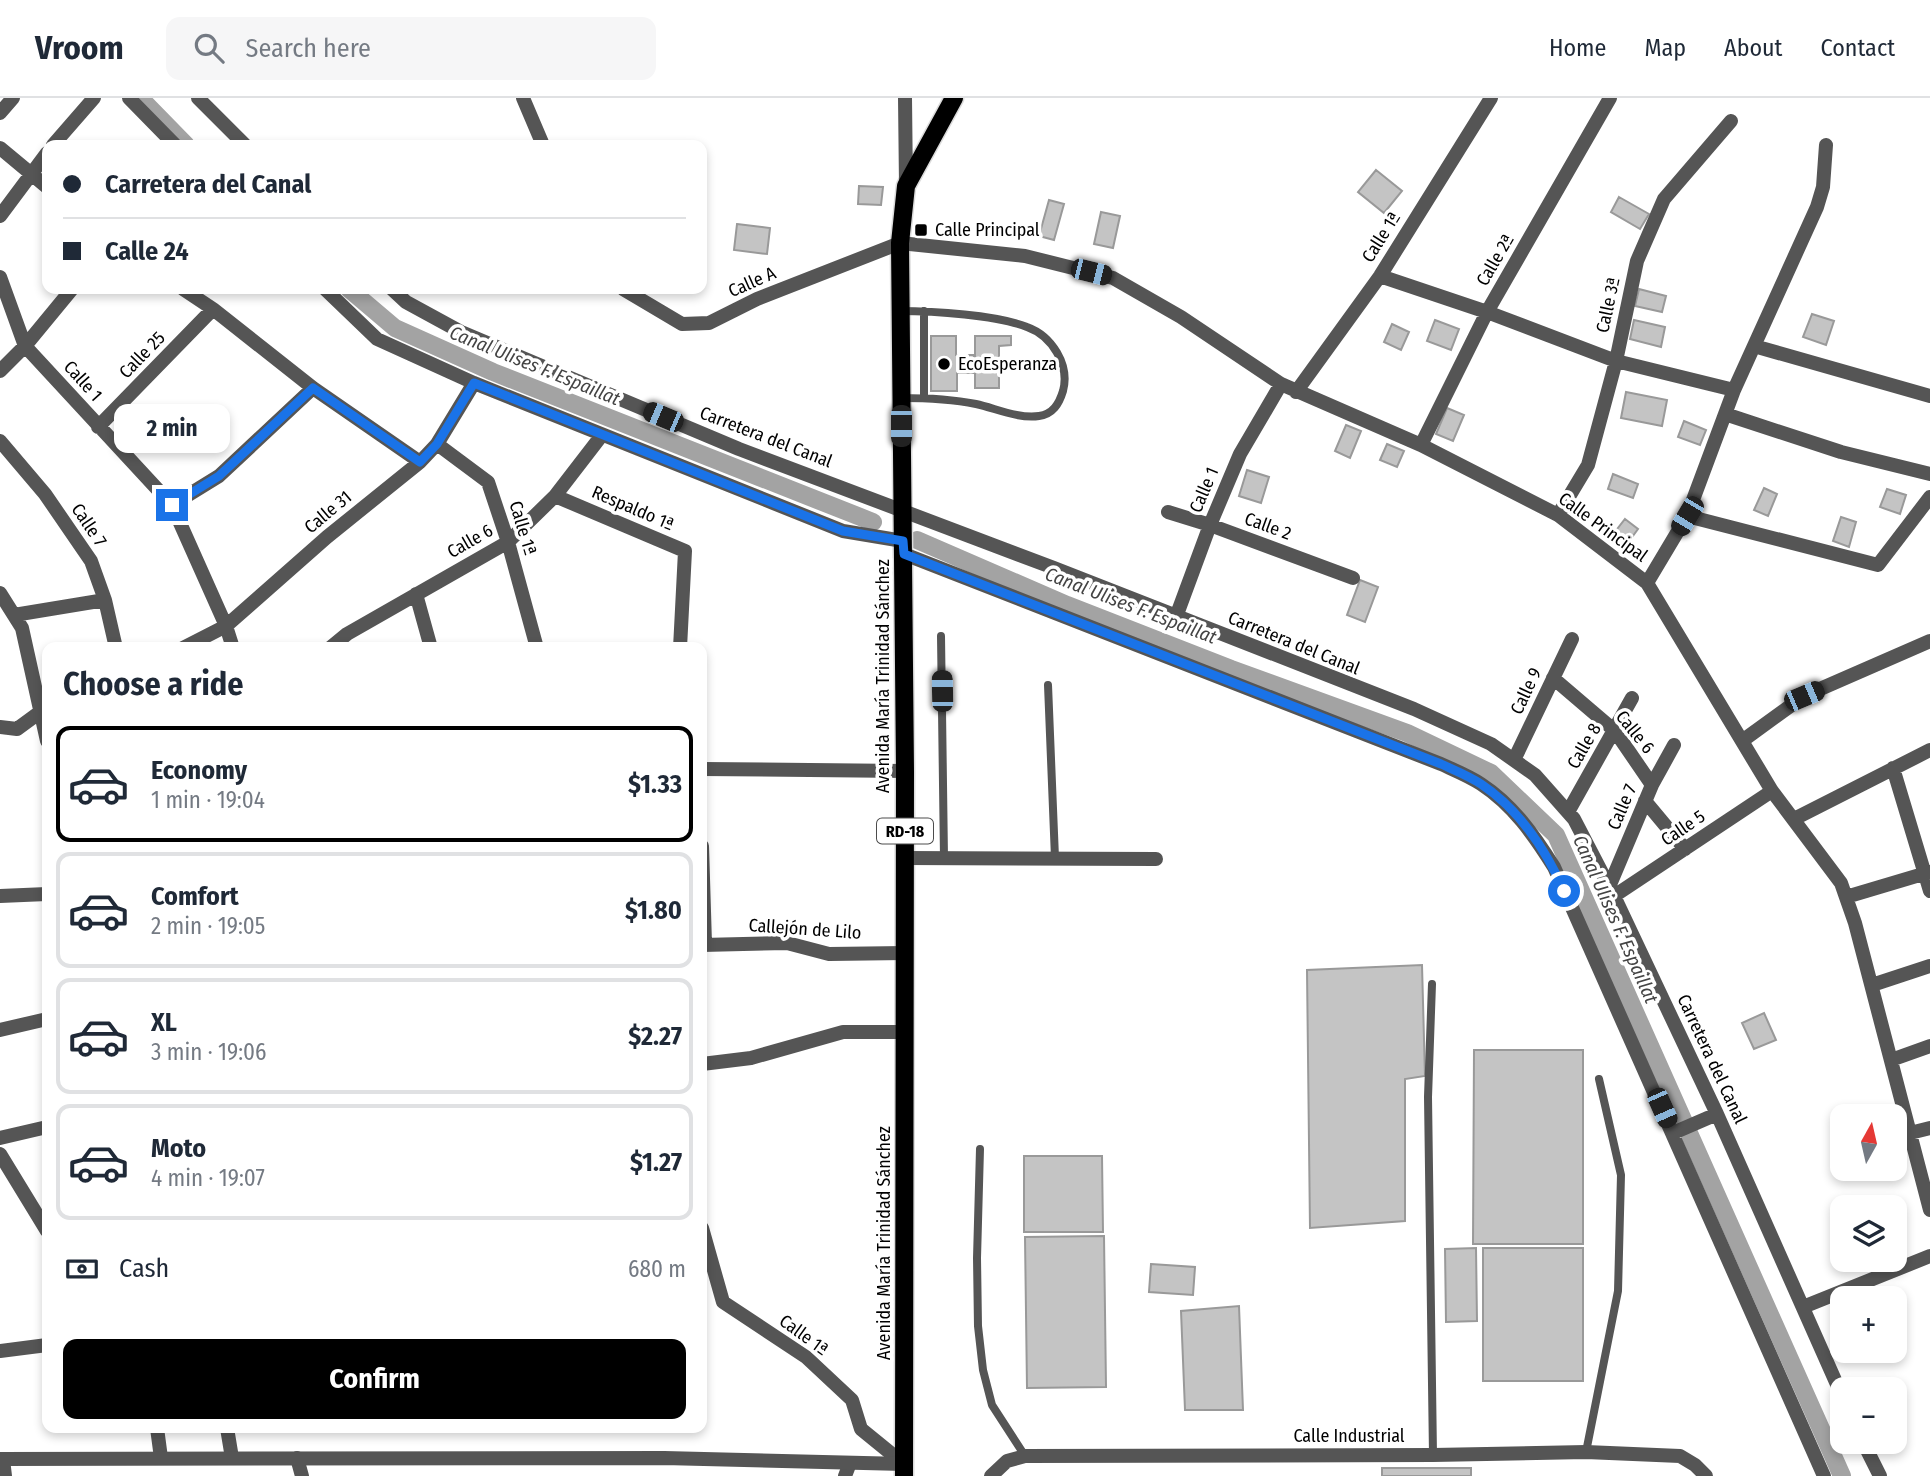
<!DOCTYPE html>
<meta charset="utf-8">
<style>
:root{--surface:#fff;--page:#f6f6f7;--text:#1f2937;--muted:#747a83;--line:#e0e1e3;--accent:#000}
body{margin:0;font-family:"Fira Sans Condensed",sans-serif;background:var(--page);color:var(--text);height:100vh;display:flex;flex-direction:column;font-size:26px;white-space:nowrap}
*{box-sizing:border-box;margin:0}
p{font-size:23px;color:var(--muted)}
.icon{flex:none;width:38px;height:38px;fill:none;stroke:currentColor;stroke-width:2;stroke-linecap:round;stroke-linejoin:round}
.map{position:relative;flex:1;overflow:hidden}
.details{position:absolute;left:42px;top:544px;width:665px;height:791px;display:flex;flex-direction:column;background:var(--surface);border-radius:14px;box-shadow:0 4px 10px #0003}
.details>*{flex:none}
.hud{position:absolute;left:42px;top:42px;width:665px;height:154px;border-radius:14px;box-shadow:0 4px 10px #0003;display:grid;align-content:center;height:154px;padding:0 21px;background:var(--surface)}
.needle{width:46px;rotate:8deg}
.controls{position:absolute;left:1830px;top:1006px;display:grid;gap:14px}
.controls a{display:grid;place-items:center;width:77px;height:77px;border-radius:14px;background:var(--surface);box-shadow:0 4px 10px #0003;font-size:35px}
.end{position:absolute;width:32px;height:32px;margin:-16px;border:9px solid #1a73e8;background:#fff;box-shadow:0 0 0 4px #fff}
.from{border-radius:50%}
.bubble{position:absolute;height:49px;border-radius:14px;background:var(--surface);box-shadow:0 4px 10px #0003;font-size:23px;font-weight:700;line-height:49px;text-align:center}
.car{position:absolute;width:21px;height:42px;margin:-21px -10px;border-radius:9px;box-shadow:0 0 5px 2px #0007;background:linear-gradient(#222 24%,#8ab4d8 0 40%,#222 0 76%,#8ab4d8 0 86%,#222 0)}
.hud b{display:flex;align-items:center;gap:24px;height:66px;font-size:26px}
.hud b+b{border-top:2px solid var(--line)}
.hud i{width:18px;height:18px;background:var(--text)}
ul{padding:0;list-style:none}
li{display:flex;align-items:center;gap:21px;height:116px;margin:0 14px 10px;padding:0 7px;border:4px solid var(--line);border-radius:14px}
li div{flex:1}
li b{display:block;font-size:26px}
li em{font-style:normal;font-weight:700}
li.selected{border-color:var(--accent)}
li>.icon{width:63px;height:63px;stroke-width:1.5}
h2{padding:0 21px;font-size:32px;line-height:84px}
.pay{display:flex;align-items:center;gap:18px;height:77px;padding:0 21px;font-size:26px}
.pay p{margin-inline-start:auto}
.button{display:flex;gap:14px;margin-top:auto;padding:14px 21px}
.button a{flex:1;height:80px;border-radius:14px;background:var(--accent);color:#fff;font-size:28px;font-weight:700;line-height:80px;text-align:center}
header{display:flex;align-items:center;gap:42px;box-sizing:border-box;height:98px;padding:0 35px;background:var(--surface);border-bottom:2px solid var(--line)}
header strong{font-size:33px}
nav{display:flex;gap:38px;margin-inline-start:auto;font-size:24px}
.search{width:490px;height:63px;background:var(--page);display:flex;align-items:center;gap:18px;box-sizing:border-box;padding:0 24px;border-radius:14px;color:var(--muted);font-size:26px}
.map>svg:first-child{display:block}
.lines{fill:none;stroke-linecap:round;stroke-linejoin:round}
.canal{stroke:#a3a3a3;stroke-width:18}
.building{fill:#c4c4c4;stroke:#999;stroke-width:2}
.primary-casing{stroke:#dbdbdb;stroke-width:21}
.service{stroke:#555;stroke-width:8}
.minor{stroke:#555;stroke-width:14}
.tertiary{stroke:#555;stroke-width:14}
.primary{stroke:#000;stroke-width:18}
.route{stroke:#1a73e8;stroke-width:9}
.poi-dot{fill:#000;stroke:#fff;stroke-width:2.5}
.labels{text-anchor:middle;stroke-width:7;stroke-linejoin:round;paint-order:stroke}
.shield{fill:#fff;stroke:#4c4c4c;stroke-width:2}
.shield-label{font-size:16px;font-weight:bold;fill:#000}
.poi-label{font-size:18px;fill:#000;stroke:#fff;text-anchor:start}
.street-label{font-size:18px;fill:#000;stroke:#fff}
.water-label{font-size:19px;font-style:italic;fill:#444;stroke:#fff}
</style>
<header>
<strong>Vroom</strong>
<div class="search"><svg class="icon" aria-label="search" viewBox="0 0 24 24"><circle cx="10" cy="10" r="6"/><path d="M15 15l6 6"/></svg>Search here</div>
<nav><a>Home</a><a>Map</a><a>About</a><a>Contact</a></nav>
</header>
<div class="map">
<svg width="1930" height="1378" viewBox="0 0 1930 1378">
<rect width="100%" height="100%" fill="#fff"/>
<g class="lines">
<path class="canal" d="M 140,0 L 186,47
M 349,191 L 395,230 L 493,274 L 873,424
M 917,442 L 1067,507 L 1231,571 L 1407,635 L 1491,675 L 1556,737 L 1842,1378"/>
</g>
<path class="building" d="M 1376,72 L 1402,93 L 1384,115 L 1358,94 Z
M 859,88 L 883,89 L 881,107 L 858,106 Z
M 1619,99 L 1649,116 L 1640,131 L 1611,114 Z
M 1049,102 L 1064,106 L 1054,142 L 1039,138 Z
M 1101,114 L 1120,118 L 1113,150 L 1094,146 Z
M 737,126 L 770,130 L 767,156 L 734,152 Z
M 1639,191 L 1666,198 L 1662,214 L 1635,208 Z
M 1812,216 L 1834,223 L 1826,247 L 1803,239 Z
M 1435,222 L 1459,231 L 1451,252 L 1427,243 Z
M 1634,222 L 1665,229 L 1661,249 L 1630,241 Z
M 1392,226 L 1409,234 L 1401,252 L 1384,244 Z
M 931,238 L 956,238 L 956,257 L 974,257 L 974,275 L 957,275 L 957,293 L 931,293 Z
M 975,238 L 1011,238 L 1011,247 L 999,248 L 999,290 L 975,290 Z
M 1626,294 L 1667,302 L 1662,328 L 1621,320 Z
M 1447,310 L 1464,317 L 1453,343 L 1436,336 Z
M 1684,323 L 1706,332 L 1700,347 L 1678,339 Z
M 1346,327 L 1361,333 L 1350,360 L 1335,353 Z
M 1387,346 L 1404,353 L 1397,369 L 1380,362 Z
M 1247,372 L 1269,379 L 1261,405 L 1239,398 Z
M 1613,376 L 1638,386 L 1633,400 L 1608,391 Z
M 1764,390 L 1777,396 L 1768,418 L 1754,412 Z
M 1887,391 L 1906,397 L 1900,416 L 1880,409 Z
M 1841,419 L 1856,424 L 1849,449 L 1833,443 Z
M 1625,421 L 1638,431 L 1627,446 L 1614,435 Z
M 1360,482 L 1378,489 L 1365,524 L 1347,517 Z
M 1422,867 L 1425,978 L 1405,981 L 1405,1123 L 1310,1130 L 1307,872 Z
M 1764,915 L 1776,942 L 1754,951 L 1742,925 Z
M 1474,952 L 1583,952 L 1583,1146 L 1473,1146 Z
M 1024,1058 L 1102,1058 L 1103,1134 L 1024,1134 Z
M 1104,1138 L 1106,1289 L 1027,1290 L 1025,1139 Z
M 1476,1150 L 1477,1223 L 1446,1224 L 1445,1151 Z
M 1483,1150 L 1583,1150 L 1583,1283 L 1483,1283 Z
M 1151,1166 L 1195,1169 L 1193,1197 L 1149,1194 Z
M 1239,1208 L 1243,1312 L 1185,1312 L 1181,1213 Z
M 1382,1370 L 1471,1370 L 1471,1378 L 1382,1378 Z"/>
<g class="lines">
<g class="primary-casing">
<path id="primary" d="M 904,1378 L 905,673 L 900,145 L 906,88 L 954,0"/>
</g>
<path class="service" d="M 899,213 C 933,213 997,217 1027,229 C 1052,238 1070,267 1063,293 C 1059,306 1053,316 1039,318 C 1018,321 995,310 976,306 C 951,301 925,300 901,300
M 924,213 L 924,300
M 941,538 L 944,760
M 1048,587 L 1055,760
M 1432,886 L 1428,999 L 1433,1357
M 980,1051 L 977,1160 L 978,1228 L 983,1272 L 992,1307 L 1025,1358
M 1586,1354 L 1618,1193 L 1621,1077 L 1599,981"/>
<path class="minor" d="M 129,0 L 175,47
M 198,0 L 245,47
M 523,0 L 543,47
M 905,0 L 906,88
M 0,15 L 13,0
M 53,47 L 94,0
M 0,50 L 47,89
M 0,118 L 47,55
M 1380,178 L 1487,214 L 1616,263 L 1734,292
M 0,179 L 25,248 L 172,407 L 226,528 L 233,550
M 183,191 L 213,211 L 313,290 L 420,364
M 325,191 L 377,241 L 474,285 L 843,433 L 903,443
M 392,191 L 406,204 L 461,234 L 739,351 L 1054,470 L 1414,611 L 1491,646 L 1535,677 L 1574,721 L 1614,798 L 1717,1016 L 1843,1300
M 623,191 L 682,226 L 709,225 L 757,201 L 900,145 L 1025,158 L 1113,180 L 1181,219 L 1281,286 L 1421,347 L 1558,417 L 1647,485 L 1772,693 L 1841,785 L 1855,825 L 1930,1112
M 1754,248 L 1930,298
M 0,273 L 25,248 L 72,191
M 1296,294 L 1380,178 L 1491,0
M 1725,316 L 1841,354 L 1930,376
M 98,329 L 213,211
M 0,343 L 45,396 L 91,463 L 105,502 L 116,550
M 437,346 L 488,384 L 508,444 L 537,550
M 1421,347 L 1487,214 L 1610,0
M 555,398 L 685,453 L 680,550
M 172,407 L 219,378 L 313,290
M 1168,414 L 1210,427 L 1353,480
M 1558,417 L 1588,367 L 1616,263 L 1637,163 L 1664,101 L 1731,23
M 1687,418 L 1878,467 L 1930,399
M 904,456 L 1441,666 C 1454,672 1469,678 1481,686 C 1513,707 1534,737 1554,769 L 1824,1378
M 1647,485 L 1687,418 L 1734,292 L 1817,109 L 1823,89 L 1826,47
M 0,495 L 22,530 L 47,643
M 416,496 L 431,550
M 14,517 L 105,502
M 1176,519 L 1210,427 L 1240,356 L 1281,286
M 183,550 L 226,528 L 327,439 L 420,364 L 437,346 L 474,285
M 330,550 L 347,536 L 508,444 L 555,398 L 602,337
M 1553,580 L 1615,633 L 1652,687
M 0,629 L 17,631 L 47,609
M 1742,643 L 1804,598 L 1930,543
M 1514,662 L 1572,541
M 1893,670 L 1930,793
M 702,671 L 905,673
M 1645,703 L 1685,751
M 1568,714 L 1632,600
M 1794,721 L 1930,652
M 702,748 L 705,846
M 905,760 L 1156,761
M 1609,789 L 1652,687 L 1674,647
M 0,798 L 47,796
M 1614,798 L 1772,693
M 1846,799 L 1930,774
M 702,847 L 787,845 L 829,856 L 905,855
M 1872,887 L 1930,868
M 0,932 L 47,921
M 1891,962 L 1930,948
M 702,966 L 751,960 L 843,934 L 905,934
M 1673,1035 L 1717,1016
M 1910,1035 L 1930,1030
M 0,1040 L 47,1029
M 0,1056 L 47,1133
M 702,1130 L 723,1204 L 806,1259 L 852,1302 L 861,1331 L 904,1366
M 1803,1209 L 1930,1158
M 0,1253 L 47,1247
M 157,1330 L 161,1360
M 227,1330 L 232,1360
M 1863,1344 L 1880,1378
M 297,1360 L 302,1378
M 3,1361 L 5,1378
M 845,1378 L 850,1365
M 991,1378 L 1007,1363 L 1025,1358 L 1433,1357 L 1586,1354 L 1680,1358 L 1695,1367 L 1706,1378"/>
<path class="tertiary" d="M 0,1361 L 664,1360 L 904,1366"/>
<use href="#primary" class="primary"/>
</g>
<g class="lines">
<path class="route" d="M 172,407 L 219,378 L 313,290 L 420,364 L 437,346 L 474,285 L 843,433 L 903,443 L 904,456 L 1441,666 C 1454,672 1469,678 1481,686 C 1520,712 1545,750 1564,793"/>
</g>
<g class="poi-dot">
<rect x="914" y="125" width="14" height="14" rx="3.5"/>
<circle cx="944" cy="266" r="7"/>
</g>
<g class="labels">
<rect class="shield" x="877" y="720.5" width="56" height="25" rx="5"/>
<g class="shield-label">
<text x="905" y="739">RD-18</text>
</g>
<g class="poi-label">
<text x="935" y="138">Calle Principal</text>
<text x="958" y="272">EcoEsperanza</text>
</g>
<g class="street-label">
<text transform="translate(1381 139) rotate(-58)" y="6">Calle 1ª</text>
<text transform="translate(1495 162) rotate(-60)" y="6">Calle 2ª</text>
<text transform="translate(752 184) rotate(-24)" y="6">Calle A</text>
<text transform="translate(1608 207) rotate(-78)" y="6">Calle 3ª</text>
<text transform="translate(142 257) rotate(-46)" y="6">Calle 25</text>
<text transform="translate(83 283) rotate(48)" y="6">Calle 1</text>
<text transform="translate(766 339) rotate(21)" y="6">Carretera del Canal</text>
<text transform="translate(1204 392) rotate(-67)" y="6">Calle 1</text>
<text transform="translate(633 410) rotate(23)" y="6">Respaldo 1ª</text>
<text transform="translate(328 414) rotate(-40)" y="6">Calle 31</text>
<text transform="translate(89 427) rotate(56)" y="6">Calle 7</text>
<text transform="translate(1268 428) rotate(20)" y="6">Calle 2</text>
<text transform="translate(1603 429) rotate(36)" y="6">Calle Principal</text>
<text transform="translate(523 430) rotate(73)" y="6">Calle 1ª</text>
<text transform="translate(470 443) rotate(-30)" y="6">Calle 6</text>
<text transform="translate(1294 545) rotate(22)" y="6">Carretera del Canal</text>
<text transform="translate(883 578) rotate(-90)" y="6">Avenida María Trinidad Sánchez</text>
<text transform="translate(1526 593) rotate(-65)" y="6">Calle 9</text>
<text transform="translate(1635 634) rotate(51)" y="6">Calle 6</text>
<text transform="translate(1584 648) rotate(-60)" y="6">Calle 8</text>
<text transform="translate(1622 709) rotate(-67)" y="6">Calle 7</text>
<text transform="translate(1683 730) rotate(-34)" y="6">Calle 5</text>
<text transform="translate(805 831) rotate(4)" y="6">Callejón de Lilo</text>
<text transform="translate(1712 961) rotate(65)" y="6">Carretera del Canal</text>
<text transform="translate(884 1145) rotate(-90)" y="6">Avenida María Trinidad Sánchez</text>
<text transform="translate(804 1237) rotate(36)" y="6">Calle 1ª</text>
<text x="1349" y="1344">Calle Industrial</text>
</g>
<g class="water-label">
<text transform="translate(535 267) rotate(22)" y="7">Canal Ulises F. Espaillat</text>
<text transform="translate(1131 507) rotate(21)" y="7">Canal Ulises F. Espaillat</text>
<text transform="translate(1616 821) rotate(66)" y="7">Canal Ulises F. Espaillat</text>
</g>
</g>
</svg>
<div class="controls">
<a><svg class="needle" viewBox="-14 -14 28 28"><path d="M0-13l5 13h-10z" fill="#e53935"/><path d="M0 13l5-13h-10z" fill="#747a83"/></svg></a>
<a><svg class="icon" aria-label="layers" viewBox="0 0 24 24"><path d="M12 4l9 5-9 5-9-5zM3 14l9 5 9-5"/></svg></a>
<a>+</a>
<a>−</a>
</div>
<i class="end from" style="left:1564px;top:793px"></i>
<i class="end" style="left:172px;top:407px"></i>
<div class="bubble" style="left:114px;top:306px;width:116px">2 min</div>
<i class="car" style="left:1091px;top:174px;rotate:104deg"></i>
<i class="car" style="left:663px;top:319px;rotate:293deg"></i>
<i class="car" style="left:901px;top:328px;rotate:180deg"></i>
<i class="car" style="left:1687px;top:418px;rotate:211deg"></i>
<i class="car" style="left:942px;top:593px;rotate:359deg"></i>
<i class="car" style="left:1804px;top:598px;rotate:67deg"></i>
<i class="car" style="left:1662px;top:1010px;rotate:156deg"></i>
<div class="hud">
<b><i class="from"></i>Carretera del Canal</b>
<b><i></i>Calle 24</b>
</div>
<section class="details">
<h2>Choose a ride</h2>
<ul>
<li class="selected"><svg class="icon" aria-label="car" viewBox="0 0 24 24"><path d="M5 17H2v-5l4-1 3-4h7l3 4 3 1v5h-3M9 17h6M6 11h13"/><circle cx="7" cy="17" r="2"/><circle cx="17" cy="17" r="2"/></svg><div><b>Economy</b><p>1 min · 19:04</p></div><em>$1.33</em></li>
<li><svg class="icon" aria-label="car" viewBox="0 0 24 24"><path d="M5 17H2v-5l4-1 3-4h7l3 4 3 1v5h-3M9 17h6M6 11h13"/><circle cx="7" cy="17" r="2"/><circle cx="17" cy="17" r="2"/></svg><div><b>Comfort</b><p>2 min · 19:05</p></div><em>$1.80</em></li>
<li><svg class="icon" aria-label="car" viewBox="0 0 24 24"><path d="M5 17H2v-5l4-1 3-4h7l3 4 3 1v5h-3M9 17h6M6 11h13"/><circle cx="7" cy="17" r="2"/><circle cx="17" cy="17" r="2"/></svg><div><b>XL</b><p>3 min · 19:06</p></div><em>$2.27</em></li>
<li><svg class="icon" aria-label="car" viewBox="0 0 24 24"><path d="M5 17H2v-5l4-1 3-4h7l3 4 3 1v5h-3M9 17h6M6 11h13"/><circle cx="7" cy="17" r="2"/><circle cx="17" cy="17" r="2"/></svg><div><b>Moto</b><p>4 min · 19:07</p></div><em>$1.27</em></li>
</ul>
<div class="pay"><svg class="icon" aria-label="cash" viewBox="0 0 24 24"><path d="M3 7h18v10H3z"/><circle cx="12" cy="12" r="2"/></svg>Cash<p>680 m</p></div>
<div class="button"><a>Confirm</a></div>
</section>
</div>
